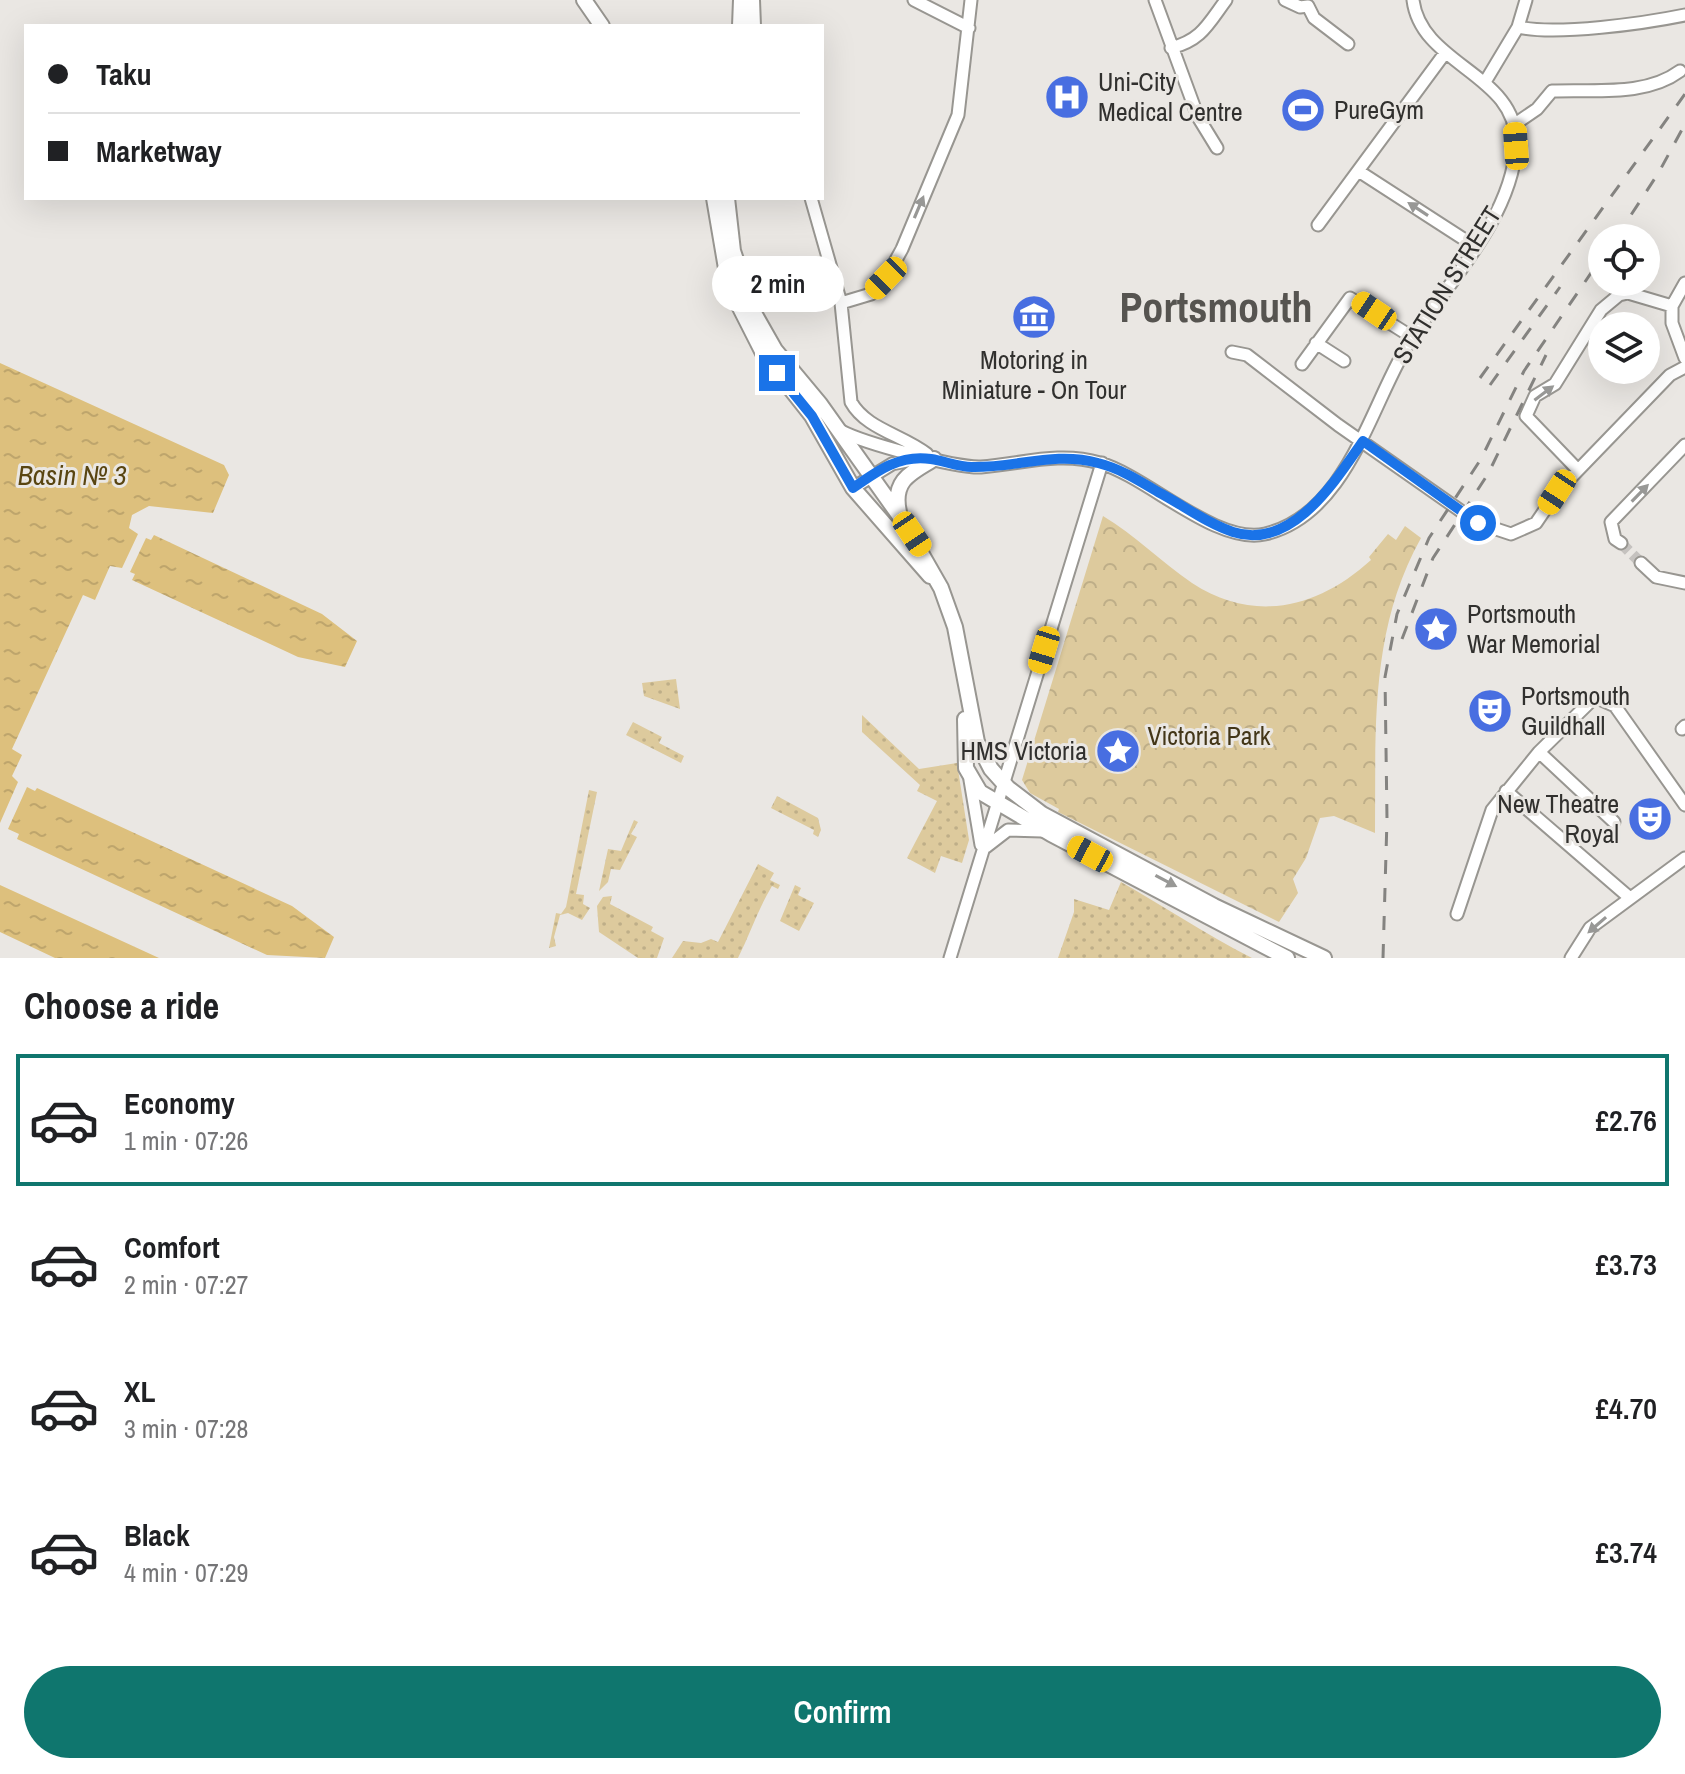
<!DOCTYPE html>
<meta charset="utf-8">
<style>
:root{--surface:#fff;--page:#f6f6f6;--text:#202124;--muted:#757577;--line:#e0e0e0;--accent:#0f766e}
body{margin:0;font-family:"Archivo Narrow",sans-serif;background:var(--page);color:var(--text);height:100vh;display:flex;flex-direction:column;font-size:30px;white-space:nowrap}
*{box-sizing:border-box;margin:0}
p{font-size:26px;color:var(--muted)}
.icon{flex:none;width:44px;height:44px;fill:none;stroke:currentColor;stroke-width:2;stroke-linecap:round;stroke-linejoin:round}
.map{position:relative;height:958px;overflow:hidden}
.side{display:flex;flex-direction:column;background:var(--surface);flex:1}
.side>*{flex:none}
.hud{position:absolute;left:24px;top:24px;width:800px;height:176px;border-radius:0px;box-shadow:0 8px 32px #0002;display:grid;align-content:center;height:176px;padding:0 24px;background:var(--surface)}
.tools{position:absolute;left:1588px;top:224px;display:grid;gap:16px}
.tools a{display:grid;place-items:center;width:72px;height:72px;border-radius:50%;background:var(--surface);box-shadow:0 8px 32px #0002;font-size:40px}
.end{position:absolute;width:36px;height:36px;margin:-18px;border:10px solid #1a73e8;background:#fff;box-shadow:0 0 0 4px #fff}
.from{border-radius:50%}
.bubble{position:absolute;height:56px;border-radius:28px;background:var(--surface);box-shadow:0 8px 32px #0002;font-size:26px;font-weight:600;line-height:56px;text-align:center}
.car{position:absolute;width:24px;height:48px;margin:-24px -12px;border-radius:10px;box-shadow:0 0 6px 2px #0007;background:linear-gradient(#f5c518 24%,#345 0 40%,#f5c518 0 76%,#345 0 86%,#f5c518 0)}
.hud b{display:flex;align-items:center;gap:28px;height:76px;font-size:30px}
.hud b+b{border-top:2px solid var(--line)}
.hud i{width:20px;height:20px;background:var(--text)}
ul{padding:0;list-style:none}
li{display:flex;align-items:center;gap:24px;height:132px;margin:0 16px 12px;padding:0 8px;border:4px solid transparent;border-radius:0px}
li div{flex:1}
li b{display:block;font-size:30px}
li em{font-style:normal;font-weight:600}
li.selected{border-color:var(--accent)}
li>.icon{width:72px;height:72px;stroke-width:1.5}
h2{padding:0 24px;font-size:36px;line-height:96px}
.primary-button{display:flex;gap:16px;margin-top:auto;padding:16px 24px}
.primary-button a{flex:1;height:92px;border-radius:48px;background:var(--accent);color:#fff;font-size:32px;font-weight:600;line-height:92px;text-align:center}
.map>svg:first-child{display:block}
.grass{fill:url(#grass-dots)}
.forest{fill:url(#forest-crowns)}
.water{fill:url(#water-ripples)}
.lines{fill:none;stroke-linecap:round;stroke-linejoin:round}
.minor-tunnel{stroke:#c5c2bf;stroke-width:11;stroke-dasharray:11 5.5;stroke-linecap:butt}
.minor-casing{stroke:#989691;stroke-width:15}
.major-casing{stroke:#989691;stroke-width:18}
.minor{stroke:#fff;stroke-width:11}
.major{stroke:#fff;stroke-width:14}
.rail{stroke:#848380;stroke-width:3;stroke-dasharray:14 14;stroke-linecap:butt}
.oneway{fill:#989896}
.route{stroke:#1a73e8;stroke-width:10}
.labels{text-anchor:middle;stroke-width:6;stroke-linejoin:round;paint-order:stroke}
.poi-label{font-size:26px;fill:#31302e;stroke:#eae7e3;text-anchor:start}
.street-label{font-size:26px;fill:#31302e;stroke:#eae7e3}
.park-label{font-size:26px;fill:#433618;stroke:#eae7e3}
.water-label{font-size:28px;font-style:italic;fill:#594511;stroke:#eae7e3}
.town-label{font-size:42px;font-weight:bold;fill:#565450;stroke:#eae7e3}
</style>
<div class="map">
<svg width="1685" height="958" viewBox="0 0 1685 958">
<defs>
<pattern id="grass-dots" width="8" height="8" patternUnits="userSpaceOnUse" patternTransform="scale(2)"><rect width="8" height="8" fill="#ddca9d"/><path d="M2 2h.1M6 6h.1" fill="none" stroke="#beae88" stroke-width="1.8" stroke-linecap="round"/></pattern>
<pattern id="forest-crowns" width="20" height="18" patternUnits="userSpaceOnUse" patternTransform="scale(2)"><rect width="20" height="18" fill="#ddca9d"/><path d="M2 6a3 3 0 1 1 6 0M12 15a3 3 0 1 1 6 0" fill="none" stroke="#beae88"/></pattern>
<pattern id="water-ripples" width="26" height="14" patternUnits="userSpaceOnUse" patternTransform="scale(2)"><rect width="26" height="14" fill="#ddc07d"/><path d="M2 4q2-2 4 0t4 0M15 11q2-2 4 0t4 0" fill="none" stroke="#bea56c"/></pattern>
</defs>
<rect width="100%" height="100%" fill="#eae7e3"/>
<path class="grass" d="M 676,679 L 680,709 L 644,696 L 642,683 Z
M 862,715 L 919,769 L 957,763 L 969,840 L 962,863 L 941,856 L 935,873 L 907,858 L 937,801 L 917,791 L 920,785 L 862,732 Z
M 633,722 L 662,737 L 659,743 L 684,756 L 681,763 L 626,735 Z
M 589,790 L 597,792 L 576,894 L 584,895 L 583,904 L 590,908 L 582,920 L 568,913 L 560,915 L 554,937 L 556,946 L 549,948 L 556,913 L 561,914 L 566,907 Z
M 777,796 L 818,818 L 821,830 L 818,837 L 813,834 L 814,830 L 771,808 Z
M 634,820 L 638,822 L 631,834 L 637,837 L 620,870 L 611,869 L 608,882 L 599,891 L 608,849 L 621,851 Z
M 758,864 L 774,873 L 770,880 L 780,885 L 778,889 L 772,886 C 758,909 750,934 738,958 L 672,958 L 683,941 L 701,943 L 711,939 L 718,942 Z
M 1121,882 C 1165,907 1207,935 1252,958 L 1058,958 L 1074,912 L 1074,899 L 1109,910 Z
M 795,885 L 801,888 L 798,895 L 814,903 L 799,931 L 780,921 Z
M 612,896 L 610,904 L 653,927 L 651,931 L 664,938 L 657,958 L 638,958 L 599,932 L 597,906 L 603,897 Z"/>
<path class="forest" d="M 1103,516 C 1135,535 1161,562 1192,583 C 1255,624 1318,608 1371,560 L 1369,557 L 1388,534 L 1396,540 L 1405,526 L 1421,538 C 1369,631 1376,731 1375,833 L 1334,816 L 1320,818 L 1306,858 L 1293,879 L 1298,893 L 1279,922 L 1058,812 L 1059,809 L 1030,793 L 1022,780 Z"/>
<path class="water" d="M 0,363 L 224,465 L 229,475 L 213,513 L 149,506 L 132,515 L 129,528 L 138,534 L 122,568 L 110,566 L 95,600 L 83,595 L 12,749 L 22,755 L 12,776 L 18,782 L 0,823 Z
M 154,535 L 322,614 L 357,641 L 345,667 L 298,657 L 132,580 L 135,574 L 130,572 L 146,538 L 151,540 Z
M 27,787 L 35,791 L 37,788 L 292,906 L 334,937 L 325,958 L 267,955 L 17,839 L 19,834 L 8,829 Z
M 0,885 L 159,958 L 55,958 L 0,932 Z"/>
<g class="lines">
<path class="minor-tunnel" d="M 1621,543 L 1641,563"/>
<g class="minor-casing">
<path id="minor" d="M 914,0 L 969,28
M 1155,0 L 1198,117 L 1217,148
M 1285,0 L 1300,7 L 1308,6
M 1308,6 L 1314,18 L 1348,44
M 1518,27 C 1556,36 1646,23 1685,15
M 1171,48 C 1202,40 1208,24 1226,0
M 1485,82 L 1518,27 L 1526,0
M 1515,124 L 1537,109 L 1552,91 C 1594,89 1645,97 1680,71
M 1360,172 L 1476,247
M 811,198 L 841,303 L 851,402 C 866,429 903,435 927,454
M 1318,225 L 1445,53
M 841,303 L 871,294 L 886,278 L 902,249 L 958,115 L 971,0
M 1672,306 L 1672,323 L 1685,358
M 1672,306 L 1685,283
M 1316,343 L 1344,361
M 1232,352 L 1247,355 L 1338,425 L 1478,523 L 1511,534 L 1536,523 L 1557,492 L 1670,375 L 1685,367
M 1302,364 L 1350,298 L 1412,337
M 841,431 C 864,443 955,468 981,467 C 1022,464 1059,451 1100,463 C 1148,477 1216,545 1265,534 C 1350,514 1372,398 1413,336 C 1450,281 1512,216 1516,146 C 1520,74 1421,66 1413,0
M 1578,470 L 1526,416 L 1535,396 L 1555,384 L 1601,310 L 1619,295 L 1628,293 L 1672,306
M 853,488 L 892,464 L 921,458
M 1621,543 L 1615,539 L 1611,522 L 1685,445
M 1641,563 L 1656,577 L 1685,583
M 1682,729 L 1685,726
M 1539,752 L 1614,822
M 970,780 L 981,845
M 1506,791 L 1630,898
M 986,847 L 1008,830 L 1042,831
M 1457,914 L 1492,810 L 1539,752 L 1592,700 L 1599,699 L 1615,706 L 1685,805
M 950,958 L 1102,463
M 1571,958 L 1590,928 L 1685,858"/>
</g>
<g class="major-casing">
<path id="major" d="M 584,0 L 602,26
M 752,0 L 753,26
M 740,26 L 741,0
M 714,198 L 729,286 L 764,355 L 812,416 L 853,488 L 930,576
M 727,198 L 733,251 L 754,313 L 775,350 L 820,404 L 901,518 L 941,588 L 955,627 L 977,742 L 991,769 L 1008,788 L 1042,814 L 1214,906 L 1324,958
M 899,512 C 892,481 910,473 934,459
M 965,719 L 966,768 L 980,792 L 1051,834 L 1287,958"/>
</g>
<use href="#minor" class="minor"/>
<use href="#major" class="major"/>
<path class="rail" d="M 1616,238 L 1659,172 L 1685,124
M 1480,378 L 1685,94
M 1490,385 L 1560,287
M 1402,639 L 1433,558 L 1488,474 L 1546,355
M 1383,958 L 1387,819 L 1385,677 L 1397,614 L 1429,538 L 1481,459 L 1524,371 L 1602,257"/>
</g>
<defs><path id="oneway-solid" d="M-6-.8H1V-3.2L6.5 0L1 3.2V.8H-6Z" transform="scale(2)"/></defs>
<g class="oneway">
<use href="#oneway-solid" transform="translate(919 207) rotate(-67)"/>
<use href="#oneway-solid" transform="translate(1418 209) rotate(-147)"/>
<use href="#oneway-solid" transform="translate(1544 393) rotate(-37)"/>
<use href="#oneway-solid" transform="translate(1640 493) rotate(-46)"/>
<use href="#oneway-solid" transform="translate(1166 881) rotate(28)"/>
<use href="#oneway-solid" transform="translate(1597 925) rotate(139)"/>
</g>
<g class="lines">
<path class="route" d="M 777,373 L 812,416 L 853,488 C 877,471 900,454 931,459 C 945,461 958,467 972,467 C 1016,468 1054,451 1098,463 C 1119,468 1140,481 1158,492 C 1183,505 1206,523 1233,532 C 1292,551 1335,481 1363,441 L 1478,523"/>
</g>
<defs>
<g id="hospital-disc" transform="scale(2.3)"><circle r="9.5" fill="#486ee1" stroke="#eae7e3"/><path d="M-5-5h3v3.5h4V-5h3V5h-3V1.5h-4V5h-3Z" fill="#fff"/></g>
<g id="stadium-disc" transform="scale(2.3)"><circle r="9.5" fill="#486ee1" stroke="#eae7e3"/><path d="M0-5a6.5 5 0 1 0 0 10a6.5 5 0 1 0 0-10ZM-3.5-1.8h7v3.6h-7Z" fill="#fff"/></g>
<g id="museum-disc" transform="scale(2.3)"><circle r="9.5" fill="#486ee1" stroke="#eae7e3"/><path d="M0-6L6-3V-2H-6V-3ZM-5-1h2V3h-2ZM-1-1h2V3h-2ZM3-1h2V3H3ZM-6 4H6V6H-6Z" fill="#fff"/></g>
<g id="sight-disc" transform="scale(2.3)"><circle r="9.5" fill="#486ee1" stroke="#eae7e3"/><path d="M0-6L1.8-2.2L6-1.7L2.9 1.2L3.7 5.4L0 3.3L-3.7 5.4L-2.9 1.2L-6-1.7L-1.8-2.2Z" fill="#fff"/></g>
<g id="theatre-disc" transform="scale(2.3)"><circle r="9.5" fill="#486ee1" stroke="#eae7e3"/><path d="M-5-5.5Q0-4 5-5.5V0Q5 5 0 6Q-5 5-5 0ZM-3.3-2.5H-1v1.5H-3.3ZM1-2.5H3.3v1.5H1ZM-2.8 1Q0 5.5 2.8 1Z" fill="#fff"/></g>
</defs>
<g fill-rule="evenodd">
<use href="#hospital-disc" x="1067" y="97"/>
<use href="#stadium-disc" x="1303" y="110"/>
<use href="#museum-disc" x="1034" y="317"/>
<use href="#sight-disc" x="1436" y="629"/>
<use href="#theatre-disc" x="1490" y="711"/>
<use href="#sight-disc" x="1118" y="751"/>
<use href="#theatre-disc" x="1650" y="819"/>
</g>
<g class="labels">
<g class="poi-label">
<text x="1098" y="91">Uni-City<tspan x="1098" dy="30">Medical Centre</tspan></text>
<text x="1334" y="119">PureGym</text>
<text x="1034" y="369" text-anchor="middle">Motoring in<tspan x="1034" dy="30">Miniature - On Tour</tspan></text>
<text x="1467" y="623">Portsmouth<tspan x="1467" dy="30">War Memorial</tspan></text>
<text x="1521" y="705">Portsmouth<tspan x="1521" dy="30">Guildhall</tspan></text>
<text x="1087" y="760" text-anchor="end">HMS Victoria</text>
<text x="1619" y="813" text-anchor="end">New Theatre<tspan x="1619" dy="30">Royal</tspan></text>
</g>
<g class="street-label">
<text transform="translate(1447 285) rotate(-58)" y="9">STATION STREET</text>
</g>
<g class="park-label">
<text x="1209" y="745">Victoria Park</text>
</g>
<g class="water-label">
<text x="72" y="485">Basin № 3</text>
</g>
<g class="town-label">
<text x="1216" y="322">Portsmouth</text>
</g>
</g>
</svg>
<div class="tools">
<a><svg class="icon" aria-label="locate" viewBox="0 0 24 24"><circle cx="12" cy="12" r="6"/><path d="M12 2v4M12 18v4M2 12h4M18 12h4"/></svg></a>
<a><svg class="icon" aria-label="layers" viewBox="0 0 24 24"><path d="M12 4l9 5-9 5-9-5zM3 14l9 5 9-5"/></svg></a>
</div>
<i class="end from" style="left:1478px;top:523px"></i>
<i class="end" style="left:777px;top:373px"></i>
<div class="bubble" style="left:712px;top:256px;width:132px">2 min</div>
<i class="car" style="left:1516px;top:146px;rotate:356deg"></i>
<i class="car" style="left:886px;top:278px;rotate:224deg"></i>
<i class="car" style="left:1374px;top:311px;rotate:304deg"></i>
<i class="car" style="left:1557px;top:492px;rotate:213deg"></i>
<i class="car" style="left:912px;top:534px;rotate:146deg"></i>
<i class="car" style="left:1044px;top:650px;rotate:197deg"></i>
<i class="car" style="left:1090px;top:854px;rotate:298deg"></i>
<div class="hud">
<b><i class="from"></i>Taku</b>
<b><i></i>Marketway</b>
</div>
</div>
<section class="side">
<h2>Choose a ride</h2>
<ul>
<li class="selected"><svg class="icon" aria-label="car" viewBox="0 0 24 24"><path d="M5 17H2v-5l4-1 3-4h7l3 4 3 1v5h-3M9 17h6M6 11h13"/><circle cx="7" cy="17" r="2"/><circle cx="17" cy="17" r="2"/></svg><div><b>Economy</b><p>1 min · 07:26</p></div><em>£2.76</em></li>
<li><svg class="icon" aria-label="car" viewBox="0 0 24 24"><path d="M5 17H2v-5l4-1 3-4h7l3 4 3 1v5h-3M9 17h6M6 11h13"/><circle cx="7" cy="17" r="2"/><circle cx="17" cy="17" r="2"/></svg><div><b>Comfort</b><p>2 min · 07:27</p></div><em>£3.73</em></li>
<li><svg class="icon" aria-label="car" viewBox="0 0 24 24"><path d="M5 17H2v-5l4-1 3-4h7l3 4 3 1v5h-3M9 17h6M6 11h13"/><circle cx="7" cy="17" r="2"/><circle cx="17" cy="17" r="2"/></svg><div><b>XL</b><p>3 min · 07:28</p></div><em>£4.70</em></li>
<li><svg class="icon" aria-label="car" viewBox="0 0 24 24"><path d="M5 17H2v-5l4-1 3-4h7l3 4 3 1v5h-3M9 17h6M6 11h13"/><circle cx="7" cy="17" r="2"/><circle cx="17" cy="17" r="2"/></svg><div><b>Black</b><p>4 min · 07:29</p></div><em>£3.74</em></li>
</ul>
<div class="primary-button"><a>Confirm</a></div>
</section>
